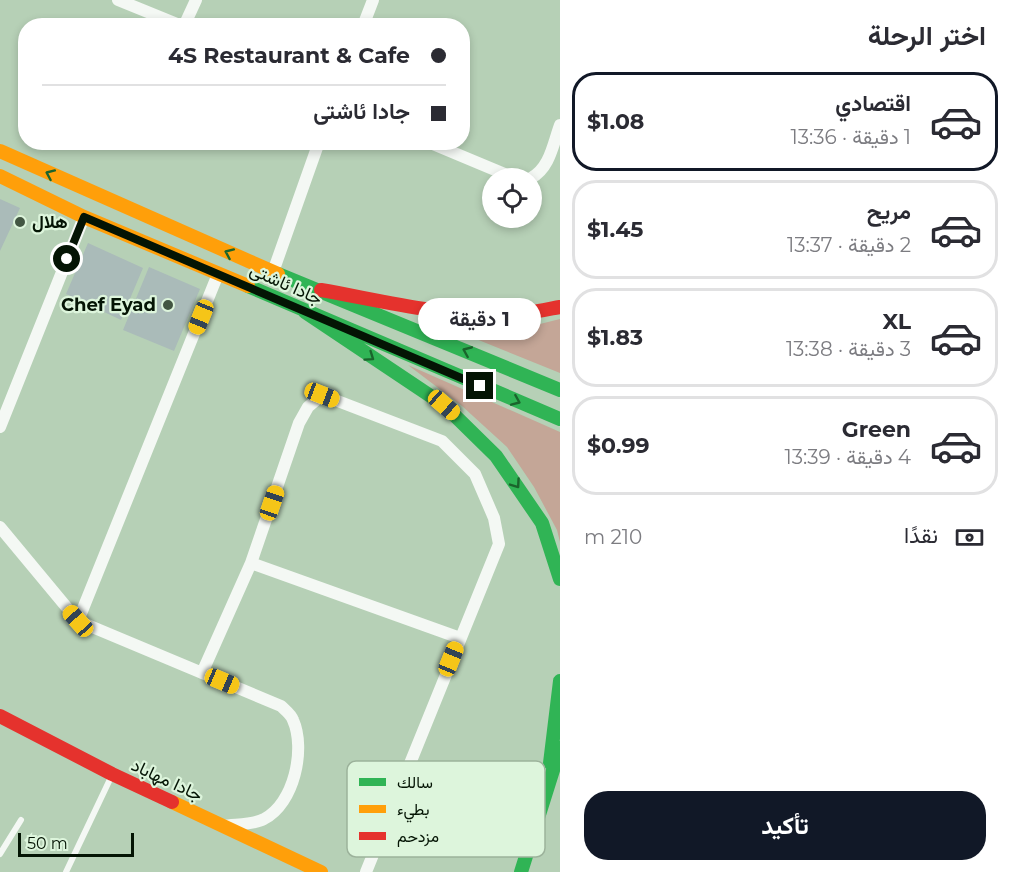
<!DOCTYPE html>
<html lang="ar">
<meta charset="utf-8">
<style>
:root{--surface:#fff;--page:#f7f7f7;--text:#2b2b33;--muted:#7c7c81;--line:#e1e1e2;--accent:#111827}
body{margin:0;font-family:Montserrat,Vazirmatn,sans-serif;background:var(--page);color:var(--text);direction:rtl;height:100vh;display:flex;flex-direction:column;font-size:22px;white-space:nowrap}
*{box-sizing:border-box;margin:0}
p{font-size:20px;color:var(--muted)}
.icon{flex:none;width:33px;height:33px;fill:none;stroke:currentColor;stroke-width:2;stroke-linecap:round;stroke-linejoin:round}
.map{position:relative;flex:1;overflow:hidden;direction:ltr}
.side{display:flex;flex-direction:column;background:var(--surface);width:450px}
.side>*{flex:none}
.top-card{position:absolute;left:18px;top:18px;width:452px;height:132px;border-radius:24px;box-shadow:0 3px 9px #0003;direction:rtl;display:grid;align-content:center;height:132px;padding:0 24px;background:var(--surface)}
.controls{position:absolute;left:482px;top:168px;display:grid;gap:12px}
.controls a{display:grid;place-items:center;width:60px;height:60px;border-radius:50%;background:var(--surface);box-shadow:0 3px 9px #0003;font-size:30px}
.scale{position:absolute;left:18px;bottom:15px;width:116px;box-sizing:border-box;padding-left:6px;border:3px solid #041404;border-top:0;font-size:16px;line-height:21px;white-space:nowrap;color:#041404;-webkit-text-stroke:4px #ddf5dc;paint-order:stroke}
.end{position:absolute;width:27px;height:27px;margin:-14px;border:8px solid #041404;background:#fff;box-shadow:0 0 0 3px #fff}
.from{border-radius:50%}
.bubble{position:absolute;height:42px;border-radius:21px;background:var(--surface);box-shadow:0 3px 9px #0003;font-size:20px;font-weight:700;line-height:42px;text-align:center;direction:rtl}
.car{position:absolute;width:18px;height:36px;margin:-18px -9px;border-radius:8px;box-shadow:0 0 4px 2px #0007;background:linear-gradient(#f5c518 24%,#345 0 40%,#f5c518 0 76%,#345 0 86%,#f5c518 0)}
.top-card b{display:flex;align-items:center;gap:21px;height:57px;font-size:22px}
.top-card b+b{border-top:2px solid var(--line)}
.top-card i{width:15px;height:15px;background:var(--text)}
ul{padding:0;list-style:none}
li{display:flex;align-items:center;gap:18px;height:99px;margin:0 12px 9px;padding:0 12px;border:3px solid var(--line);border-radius:24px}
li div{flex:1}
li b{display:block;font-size:22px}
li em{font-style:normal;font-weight:700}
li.selected{border-color:var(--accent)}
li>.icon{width:54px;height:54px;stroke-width:1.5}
h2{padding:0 24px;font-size:27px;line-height:72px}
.pay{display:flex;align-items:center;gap:15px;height:66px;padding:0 24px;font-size:22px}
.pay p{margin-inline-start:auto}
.action{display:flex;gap:12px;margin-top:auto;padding:12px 24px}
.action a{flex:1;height:69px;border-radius:24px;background:var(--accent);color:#fff;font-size:24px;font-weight:700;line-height:69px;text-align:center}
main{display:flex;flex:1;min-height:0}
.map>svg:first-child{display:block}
.green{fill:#c4a697}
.building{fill:#aabbb9}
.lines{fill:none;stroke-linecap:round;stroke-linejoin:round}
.lane{stroke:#f4f8f4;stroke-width:6}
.street{stroke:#f4f8f4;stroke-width:12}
.fast{stroke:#30b455;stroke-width:14}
.slow{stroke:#ff9f0a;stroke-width:14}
.jam{stroke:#e5322d;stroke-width:14}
.oneway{stroke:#1a642c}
.route{stroke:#041404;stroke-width:8}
.poi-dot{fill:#425642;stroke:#ddf5dc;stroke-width:2}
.labels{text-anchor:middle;stroke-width:4.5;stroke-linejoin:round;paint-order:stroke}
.poi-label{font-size:18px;font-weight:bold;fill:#041404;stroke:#ddf5dc;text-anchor:start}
.street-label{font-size:18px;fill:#041404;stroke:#ddf5dc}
.key{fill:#ddf5dc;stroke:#9cb29b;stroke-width:1.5}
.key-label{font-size:16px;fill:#041404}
</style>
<main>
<section class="side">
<h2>اختر الرحلة</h2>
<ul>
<li class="selected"><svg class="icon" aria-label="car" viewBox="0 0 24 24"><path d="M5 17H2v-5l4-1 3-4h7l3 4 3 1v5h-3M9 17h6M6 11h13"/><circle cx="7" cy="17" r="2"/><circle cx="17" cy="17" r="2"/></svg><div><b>اقتصادي</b><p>1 دقيقة · 13:36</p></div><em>$1.08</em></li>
<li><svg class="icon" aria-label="car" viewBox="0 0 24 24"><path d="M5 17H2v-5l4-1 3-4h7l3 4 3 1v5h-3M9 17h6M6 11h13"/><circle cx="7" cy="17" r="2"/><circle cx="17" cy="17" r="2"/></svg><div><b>مريح</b><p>2 دقيقة · 13:37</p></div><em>$1.45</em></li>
<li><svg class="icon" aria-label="car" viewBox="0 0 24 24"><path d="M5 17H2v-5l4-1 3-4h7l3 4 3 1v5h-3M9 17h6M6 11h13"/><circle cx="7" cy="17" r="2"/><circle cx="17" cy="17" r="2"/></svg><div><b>XL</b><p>3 دقيقة · 13:38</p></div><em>$1.83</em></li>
<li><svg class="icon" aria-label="car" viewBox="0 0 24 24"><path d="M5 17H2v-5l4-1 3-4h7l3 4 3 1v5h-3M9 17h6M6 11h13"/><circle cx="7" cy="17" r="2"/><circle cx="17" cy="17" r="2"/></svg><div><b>Green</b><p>4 دقيقة · 13:39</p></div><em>$0.99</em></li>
</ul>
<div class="pay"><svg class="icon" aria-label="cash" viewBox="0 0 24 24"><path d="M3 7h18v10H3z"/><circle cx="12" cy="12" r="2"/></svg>نقدًا<p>210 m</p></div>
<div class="action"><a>تأكيد</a></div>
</section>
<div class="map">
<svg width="560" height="872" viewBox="0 0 560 872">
<rect width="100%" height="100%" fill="#b6d0b6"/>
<path class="green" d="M 560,319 L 560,373 L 444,326 L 508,332 Z
M 408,365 L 560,432 L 560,542 L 557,530 L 534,487 L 507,447 L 462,406 Z"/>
<path class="building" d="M 0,199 L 20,208 L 0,251 Z
M 88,243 L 143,268 L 121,320 L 66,294 Z
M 149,267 L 200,289 L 174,351 L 123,330 Z"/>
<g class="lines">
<path class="lane" d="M 0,854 L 21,820
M 66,872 L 112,775"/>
<path class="street" d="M 118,0 L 182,26
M 184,26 L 196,0
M 363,26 L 373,0
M 428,142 L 514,178
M 531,178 C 550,168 553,144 560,125
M 273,272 L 319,142
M 0,427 L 84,217
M 0,527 L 78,621 L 281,706 C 285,710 291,714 293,720 C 306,749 294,804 264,819 C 253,825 235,824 223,826
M 251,563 L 460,638
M 78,621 L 218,274
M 202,673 L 251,563 L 299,423 L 308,407 L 322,395 L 442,441 L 475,474 L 494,518 L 499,544 L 366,872"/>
<path class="fast" d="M 278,274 L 560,390
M 248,286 L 560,419
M 305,312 L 444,405 L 496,456 L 542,523 L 560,579
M 550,763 L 560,681
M 521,872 L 560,748"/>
<path class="slow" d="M 0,151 L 278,274
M 0,176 L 84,217 L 248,286
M 172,802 L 321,872"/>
<path class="jam" d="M 321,290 C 378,300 437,315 496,315 C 517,316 539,311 560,307
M 0,716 L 112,774 L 172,802"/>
</g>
<defs><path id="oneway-chevron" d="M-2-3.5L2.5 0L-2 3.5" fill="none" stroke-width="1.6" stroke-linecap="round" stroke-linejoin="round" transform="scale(1.5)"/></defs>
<g class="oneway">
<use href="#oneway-chevron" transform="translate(50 174) rotate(-156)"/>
<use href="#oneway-chevron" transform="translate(229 253) rotate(-156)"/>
<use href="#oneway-chevron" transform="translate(467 351) rotate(-157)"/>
<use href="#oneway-chevron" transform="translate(370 357) rotate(35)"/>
<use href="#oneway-chevron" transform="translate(516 401) rotate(23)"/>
<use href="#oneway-chevron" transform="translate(516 484) rotate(55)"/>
</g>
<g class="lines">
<path class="route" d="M 67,259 L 84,217 L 480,386"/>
</g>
<g class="poi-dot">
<circle cx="20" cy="222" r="6"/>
<circle cx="168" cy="305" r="6"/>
</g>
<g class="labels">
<g class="poi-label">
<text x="32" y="228">هلال</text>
<text x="156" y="311" text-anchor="end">Chef Eyad</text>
</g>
<g class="street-label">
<text transform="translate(286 284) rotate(24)" y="6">جادا ئاشتی</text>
<text transform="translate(167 780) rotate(25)" y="6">جادا مهاباد</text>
</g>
</g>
<rect x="347" y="761" width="198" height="96" rx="9" class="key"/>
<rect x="359" y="778" width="27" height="8" fill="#30b455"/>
<rect x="359" y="805" width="27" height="8" fill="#ff9f0a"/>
<rect x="359" y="832" width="27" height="8" fill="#e5322d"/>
<g class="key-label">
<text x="397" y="788">سالك</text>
<text x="397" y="815">بطيء</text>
<text x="397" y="842">مزدحم</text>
</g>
</svg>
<div class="controls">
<a><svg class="icon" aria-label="locate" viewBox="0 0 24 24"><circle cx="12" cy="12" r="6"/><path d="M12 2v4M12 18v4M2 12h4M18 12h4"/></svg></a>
</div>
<div class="scale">50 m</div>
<i class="end from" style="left:67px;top:259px"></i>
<i class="end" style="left:480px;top:386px"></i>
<div class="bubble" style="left:418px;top:298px;width:123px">1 دقيقة</div>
<i class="car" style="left:201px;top:317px;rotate:202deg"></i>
<i class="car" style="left:322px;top:395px;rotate:111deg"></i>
<i class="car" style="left:444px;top:405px;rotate:131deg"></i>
<i class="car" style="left:272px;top:503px;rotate:19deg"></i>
<i class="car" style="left:78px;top:621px;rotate:318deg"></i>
<i class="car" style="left:451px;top:659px;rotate:22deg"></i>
<i class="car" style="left:222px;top:681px;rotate:113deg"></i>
<div class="top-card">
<b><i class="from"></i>4S Restaurant &amp; Cafe</b>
<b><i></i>جادا ئاشتی</b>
</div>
</div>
</main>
